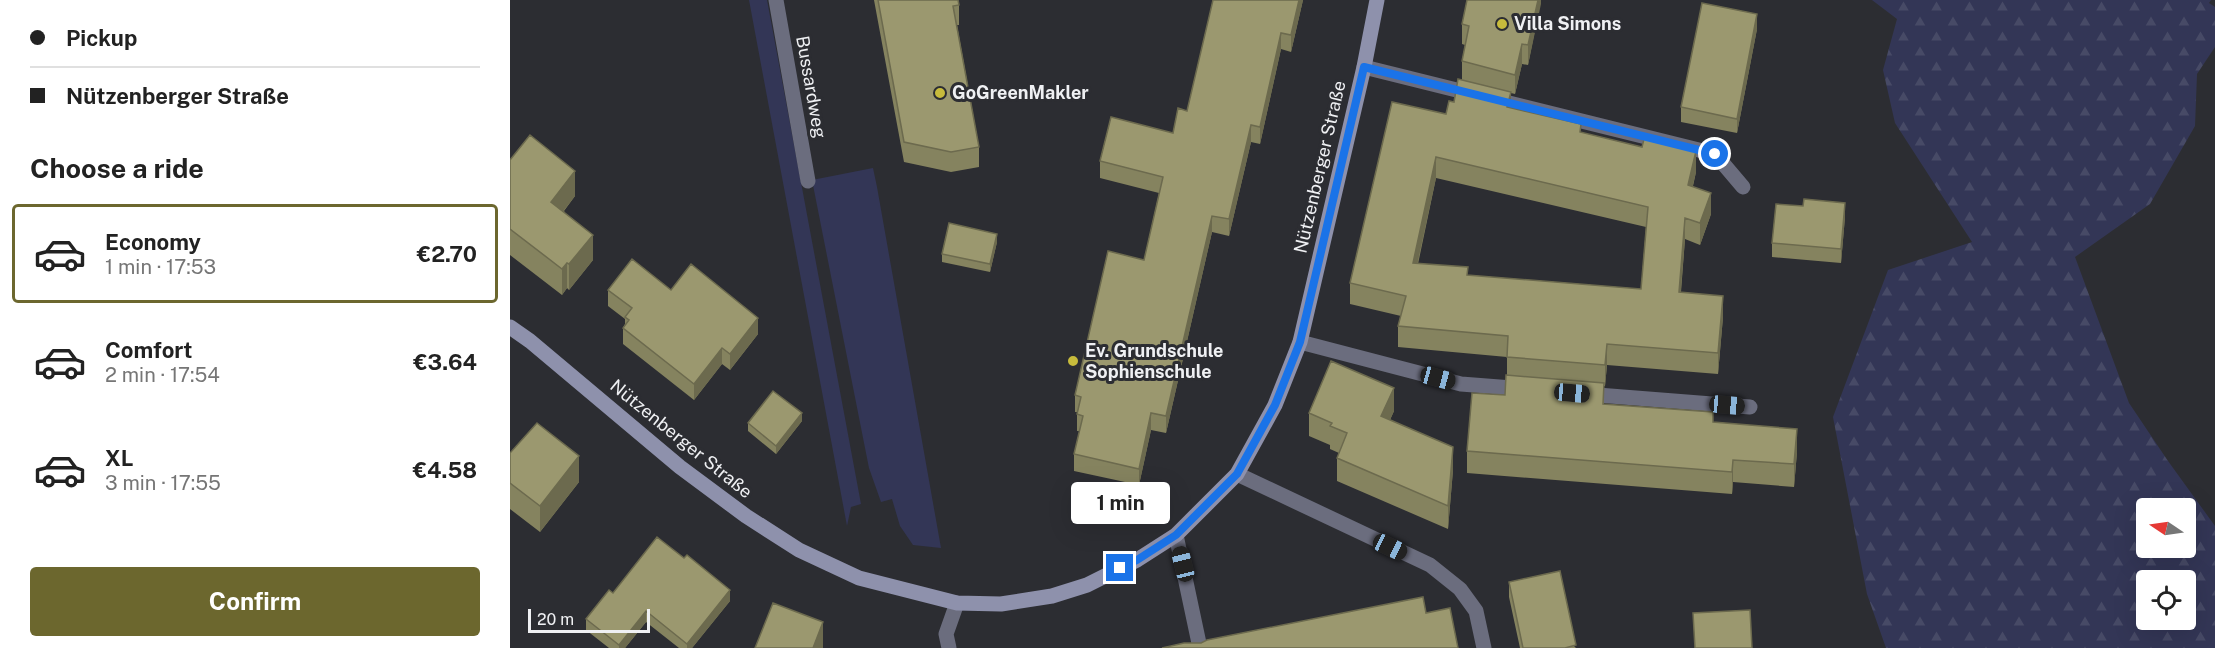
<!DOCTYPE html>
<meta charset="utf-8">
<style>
:root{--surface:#fff;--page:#f2f2f2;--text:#222;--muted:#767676;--line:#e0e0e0;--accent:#6c672e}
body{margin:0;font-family:"Public Sans",sans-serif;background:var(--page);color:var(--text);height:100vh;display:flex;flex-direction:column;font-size:22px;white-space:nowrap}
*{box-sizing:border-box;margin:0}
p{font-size:20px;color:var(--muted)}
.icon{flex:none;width:33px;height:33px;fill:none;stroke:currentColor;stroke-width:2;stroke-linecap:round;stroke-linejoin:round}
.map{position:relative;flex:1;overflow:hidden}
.sheet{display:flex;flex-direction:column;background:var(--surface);width:510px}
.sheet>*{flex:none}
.hud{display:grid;align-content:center;height:132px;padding:0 30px;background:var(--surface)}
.needle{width:39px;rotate:283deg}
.tools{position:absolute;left:1626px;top:498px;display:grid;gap:12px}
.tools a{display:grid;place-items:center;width:60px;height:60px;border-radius:6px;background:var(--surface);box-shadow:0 6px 24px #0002;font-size:30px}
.scale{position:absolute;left:18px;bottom:15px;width:122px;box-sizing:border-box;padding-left:6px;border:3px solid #eff0f3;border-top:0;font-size:16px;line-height:21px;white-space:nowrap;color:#eff0f3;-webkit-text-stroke:4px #2c2d32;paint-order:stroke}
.end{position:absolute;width:27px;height:27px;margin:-14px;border:8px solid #1a73e8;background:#fff;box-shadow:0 0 0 3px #fff}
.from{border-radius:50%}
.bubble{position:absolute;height:42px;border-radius:6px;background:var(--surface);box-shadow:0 6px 24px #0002;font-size:20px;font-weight:700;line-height:42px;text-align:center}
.car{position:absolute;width:18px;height:36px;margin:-18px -9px;border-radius:8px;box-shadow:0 0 4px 2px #0007;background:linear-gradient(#222 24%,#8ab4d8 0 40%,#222 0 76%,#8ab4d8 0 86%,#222 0)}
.hud b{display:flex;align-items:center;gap:21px;height:57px;font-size:22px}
.hud b+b{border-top:2px solid var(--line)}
.hud i{width:15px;height:15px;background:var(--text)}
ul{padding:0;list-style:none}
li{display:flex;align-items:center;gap:18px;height:99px;margin:0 12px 9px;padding:0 18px;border:3px solid transparent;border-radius:6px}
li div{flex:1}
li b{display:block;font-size:22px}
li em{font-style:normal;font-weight:700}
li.on{border-color:var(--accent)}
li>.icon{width:54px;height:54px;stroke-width:1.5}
h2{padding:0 30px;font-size:27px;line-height:72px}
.primary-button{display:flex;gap:12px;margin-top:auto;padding:12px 30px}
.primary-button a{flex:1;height:69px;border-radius:6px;background:var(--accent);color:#fff;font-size:24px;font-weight:700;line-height:69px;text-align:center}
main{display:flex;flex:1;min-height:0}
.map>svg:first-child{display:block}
.grass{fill:#333656}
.forest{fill:url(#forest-firs);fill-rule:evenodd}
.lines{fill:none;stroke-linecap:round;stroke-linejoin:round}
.lane{stroke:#6b6d7e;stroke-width:15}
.street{stroke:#6b6d7e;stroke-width:15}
.secondary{stroke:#8e91ac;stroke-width:15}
.wall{fill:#85835f;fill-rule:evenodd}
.shaded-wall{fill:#6c6a4e}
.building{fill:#9b986f;stroke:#6c6a4e;stroke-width:1.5;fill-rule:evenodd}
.route{stroke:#1a73e8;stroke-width:8}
.poi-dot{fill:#c7bb3c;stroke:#2c2d32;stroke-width:2}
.labels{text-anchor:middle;stroke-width:6;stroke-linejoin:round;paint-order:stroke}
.poi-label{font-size:18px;font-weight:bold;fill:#eff0f3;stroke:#2c2d32;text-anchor:start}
.street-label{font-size:18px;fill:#eff0f3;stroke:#2c2d32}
</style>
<main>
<section class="sheet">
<div class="hud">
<b><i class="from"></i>Pickup</b>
<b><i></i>Nützenberger Straße</b>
</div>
<h2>Choose a ride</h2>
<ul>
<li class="on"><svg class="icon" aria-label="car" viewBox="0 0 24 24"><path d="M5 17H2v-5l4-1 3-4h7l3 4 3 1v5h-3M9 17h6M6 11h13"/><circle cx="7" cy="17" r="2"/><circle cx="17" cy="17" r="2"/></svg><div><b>Economy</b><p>1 min · 17:53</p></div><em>€2.70</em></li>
<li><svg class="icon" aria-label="car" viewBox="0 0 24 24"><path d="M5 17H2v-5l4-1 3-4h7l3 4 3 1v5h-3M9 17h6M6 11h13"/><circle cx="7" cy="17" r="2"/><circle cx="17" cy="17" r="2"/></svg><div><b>Comfort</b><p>2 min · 17:54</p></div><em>€3.64</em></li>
<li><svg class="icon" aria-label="car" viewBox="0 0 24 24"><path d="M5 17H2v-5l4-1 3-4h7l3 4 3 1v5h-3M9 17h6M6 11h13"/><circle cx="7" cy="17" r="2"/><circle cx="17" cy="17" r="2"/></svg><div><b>XL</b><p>3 min · 17:55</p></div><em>€4.58</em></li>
</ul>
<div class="primary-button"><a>Confirm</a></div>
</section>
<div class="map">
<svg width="1705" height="648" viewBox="0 0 1705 648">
<defs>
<pattern id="forest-firs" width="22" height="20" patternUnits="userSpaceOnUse" patternTransform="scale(1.5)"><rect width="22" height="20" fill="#333656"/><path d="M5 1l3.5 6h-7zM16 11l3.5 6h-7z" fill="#474a66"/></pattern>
</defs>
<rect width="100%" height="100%" fill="#2c2d32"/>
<path class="grass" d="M 239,0 L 257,0 L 351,504 L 341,507 L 337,526 Z
M 363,168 L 367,187 L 431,548 L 403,545 L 390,526 L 382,499 L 371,502 L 359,468 L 302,180 Z"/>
<path class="forest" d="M 1362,0 L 1701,0 L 1699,3 L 1705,7 L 1705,47 L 1687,74 L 1685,126 L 1640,204 L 1565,257 L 1619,403 L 1658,461 L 1705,526 L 1705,648 L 1376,648 L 1357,594 L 1323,417 L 1378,270 L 1462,242 L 1385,123 L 1373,70 L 1387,19 ZM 1636,508 L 1676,508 L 1676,548 L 1636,548 ZM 1636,580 L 1676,580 L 1676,620 L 1636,620 Z"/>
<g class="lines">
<path class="lane" d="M 854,67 L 1205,154 L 1233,187
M 790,342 L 951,384 L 1015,389
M 1075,394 L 1240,407
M 727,474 L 920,565 L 950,589 L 966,611 L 974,648
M 666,535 L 690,648"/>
<path class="street" d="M 266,0 L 298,181
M 439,648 L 436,634 L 447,603"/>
<path class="secondary" d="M 0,327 L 20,341 L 170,467 L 236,516 L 289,550 L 349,578 L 447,603 L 491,604 L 542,596 L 577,585 L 627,560 L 666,535 L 727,474 L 765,405 L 790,342 L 854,67 L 867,0"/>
</g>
<path class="wall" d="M 364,0 L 448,0 L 449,5 L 449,25 L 447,25 L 469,147 L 469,167 L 441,172 L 394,162 Z
M 703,0 L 793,0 L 781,52 L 771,49 L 750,144 L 741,142 L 719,236 L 702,232 L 656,433 L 641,430 L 629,485 L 564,471 L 564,454 L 570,431 L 567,431 L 567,412 L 565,412 L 565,395 L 634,260 L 649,193 L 590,178 L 590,161 L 663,133 L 677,111 Z
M 1031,0 L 1018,65 L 1012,64 L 1005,94 L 1001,93 L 1001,108 L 1186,172 L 1183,186 L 1201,214 L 1190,245 L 1175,239 L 1171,292 L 1213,317 L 1208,374 L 1097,365 L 1095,386 L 1094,386 L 1094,404 L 1203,422 L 1287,452 L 1284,487 L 1223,482 L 1222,494 L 957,473 L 957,451 L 995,395 L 997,375 L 997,357 L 888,347 L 888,326 L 891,316 L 840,304 L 840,283 L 936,114 L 944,102 L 952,80 L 952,61 L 955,45 L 952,44 L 952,24 ZM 926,178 L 1136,227 L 1131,289 L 958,275 L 908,264 Z
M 1247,29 L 1227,133 L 1171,122 L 1171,107 Z
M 0,160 L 65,196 L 54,211 L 83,260 L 59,290 L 57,288 L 52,295 L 0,255 Z
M 1293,206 L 1335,217 L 1331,263 L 1262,257 L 1262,243 Z
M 487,242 L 480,272 L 432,262 L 432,254 Z
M 98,290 L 161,290 L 248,334 L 220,370 L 212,364 L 184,400 L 113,344 L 113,328 L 115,324 L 115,319 L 98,306 Z
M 884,411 L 880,420 L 943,470 L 938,529 L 827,481 L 827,458 L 829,453 L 820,449 L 820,445 L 799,436 L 799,413 Z
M 292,421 L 266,454 L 238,431 L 238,423 Z
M 0,453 L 69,482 L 30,532 L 0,509 Z
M 999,582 L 1066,648 L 1010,648 L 999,597 Z
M 103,593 L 220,601 L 182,648 L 169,648 L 136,622 L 115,648 L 99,648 L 76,630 L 76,619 Z"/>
<path class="shaded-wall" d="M 789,0 L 793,0 L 781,52 L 781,35 Z
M 1028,0 L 1031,0 L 1031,4 L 1018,65 L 1018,45 Z
M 1247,14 L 1247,29 L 1227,133 L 1227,119 Z
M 771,33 L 771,49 L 750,144 L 750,127 Z
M 1012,44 L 1012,64 L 1005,94 L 1005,75 Z
M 1001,92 L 1001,113 L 997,107 Z
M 741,125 L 741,142 L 719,236 L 719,219 Z
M 1186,151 L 1186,172 L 1178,206 L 1178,185 Z
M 926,157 L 926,178 L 903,284 L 903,263 Z
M 65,171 L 65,196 L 41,227 L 41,202 Z
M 1201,193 L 1201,214 L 1190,245 L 1190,223 Z
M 1335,203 L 1335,217 L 1331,263 L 1331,249 Z
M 702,216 L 702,232 L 656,433 L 656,416 Z
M 1175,218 L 1175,239 L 1169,313 L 1169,292 Z
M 487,234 L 487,242 L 480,272 L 480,264 Z
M 83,235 L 83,260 L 59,290 L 59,264 Z
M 57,263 L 57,288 L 52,295 L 52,269 Z
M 1213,296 L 1213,317 L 1208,374 L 1208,353 Z
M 248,318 L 248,334 L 220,370 L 220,354 Z
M 1097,344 L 1097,365 L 1095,386 L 1095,365 Z
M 212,348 L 212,364 L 184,400 L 184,384 Z
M 884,388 L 884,411 L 871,439 L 871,416 Z
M 292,413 L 292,421 L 266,454 L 266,446 Z
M 641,413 L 641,430 L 629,485 L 629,469 Z
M 1287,429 L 1287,452 L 1284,487 L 1284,464 Z
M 943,447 L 943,470 L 938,529 L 938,506 Z
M 69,456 L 69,482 L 30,532 L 30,506 Z
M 1223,460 L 1223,482 L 1222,494 L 1222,472 Z
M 220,590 L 220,601 L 182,648 L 177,648 L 177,644 Z
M 136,611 L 136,622 L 115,648 L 109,648 L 109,645 Z
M 313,622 L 313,648 L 303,648 Z"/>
<path class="building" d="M 368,0 L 448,0 L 449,5 L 443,6 L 469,147 L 441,152 L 394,142 Z
M 703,0 L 789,0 L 781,35 L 771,33 L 750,127 L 741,125 L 719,219 L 702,216 L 656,416 L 641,413 L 629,469 L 564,454 L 573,416 L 567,414 L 571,397 L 565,395 L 598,251 L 634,260 L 653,177 L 590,161 L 601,117 L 663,133 L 668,108 L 677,111 Z
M 957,0 L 1028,0 L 1018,45 L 1012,44 L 1005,75 L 952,61 L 959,26 L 952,24 Z
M 1192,3 L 1247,14 L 1227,119 L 1171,107 Z
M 948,79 L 1001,92 L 997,107 L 1071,124 L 1070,132 L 1132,147 L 1134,139 L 1186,151 L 1178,185 L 1201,193 L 1190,223 L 1175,218 L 1169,292 L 1213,296 L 1208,353 L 1097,344 L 1095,365 L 997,357 L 998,336 L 888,326 L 896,296 L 840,283 L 882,102 L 936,114 L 939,101 L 944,102 ZM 926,157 L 1138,207 L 1131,289 L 957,275 L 958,267 L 903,263 Z
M 20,135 L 65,171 L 41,202 L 83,235 L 59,264 L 57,263 L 52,269 L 0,229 L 0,160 Z
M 1294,199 L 1335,203 L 1331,249 L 1262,243 L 1266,204 L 1293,206 Z
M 439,223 L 487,234 L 480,264 L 432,254 Z
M 122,259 L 161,290 L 181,264 L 248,318 L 220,354 L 212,348 L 184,384 L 113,328 L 119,320 L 115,317 L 122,308 L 98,290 Z
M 821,361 L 884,388 L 871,416 L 943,447 L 938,506 L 827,458 L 837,433 L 820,426 L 822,423 L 799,413 Z
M 996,375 L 1094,383 L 1093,404 L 1203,412 L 1203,422 L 1287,429 L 1284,464 L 1223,460 L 1222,472 L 957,451 L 962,393 L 995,395 Z
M 263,391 L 292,413 L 266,446 L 238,423 Z
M 27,423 L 69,456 L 30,506 L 0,483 L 0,453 Z
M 147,537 L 174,558 L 177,555 L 220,590 L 177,644 L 136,611 L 109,645 L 76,619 L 99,590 L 103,593 Z
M 1050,571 L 1066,645 L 1055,648 L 1013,648 L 999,582 Z
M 913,597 L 916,613 L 940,608 L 948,648 L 652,648 L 674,643 L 691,643 L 697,640 Z
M 263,603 L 313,622 L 303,648 L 245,648 Z
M 1240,610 L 1242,648 L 1185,648 L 1183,613 Z"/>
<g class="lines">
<path class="route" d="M 610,568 L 627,560 L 666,535 L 727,474 L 765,405 L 790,342 L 854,67 L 1205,154"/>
</g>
<g class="poi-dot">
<circle cx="992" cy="24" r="6"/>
<circle cx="430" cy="93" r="6"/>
<circle cx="563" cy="361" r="6"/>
</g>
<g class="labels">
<g class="poi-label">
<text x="1004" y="30">Villa Simons</text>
<text x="442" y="99">GoGreenMakler</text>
<text x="575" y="357">Ev. Grundschule<tspan x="575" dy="21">Sophienschule</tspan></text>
</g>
<g class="street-label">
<text transform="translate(301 87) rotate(80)" y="6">Bussardweg</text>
<text transform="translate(810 167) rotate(-77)" y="6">Nützenberger Straße</text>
<text transform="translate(171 439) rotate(39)" y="6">Nützenberger Straße</text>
</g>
</g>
</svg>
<div class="tools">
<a><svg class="needle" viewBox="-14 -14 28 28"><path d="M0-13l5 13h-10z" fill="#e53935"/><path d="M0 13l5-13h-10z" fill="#767676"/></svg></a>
<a><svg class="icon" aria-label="locate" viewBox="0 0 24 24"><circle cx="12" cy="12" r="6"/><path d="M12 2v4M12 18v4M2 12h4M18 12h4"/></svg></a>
</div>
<div class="scale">20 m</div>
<i class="end from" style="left:1205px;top:154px"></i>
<i class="end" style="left:610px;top:568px"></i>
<div class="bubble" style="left:561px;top:482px;width:99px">1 min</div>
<i class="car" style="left:928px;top:378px;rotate:105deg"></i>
<i class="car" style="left:1062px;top:393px;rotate:95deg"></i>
<i class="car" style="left:1217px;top:405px;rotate:95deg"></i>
<i class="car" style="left:880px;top:547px;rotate:115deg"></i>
<i class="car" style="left:673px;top:564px;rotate:346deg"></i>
</div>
</main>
